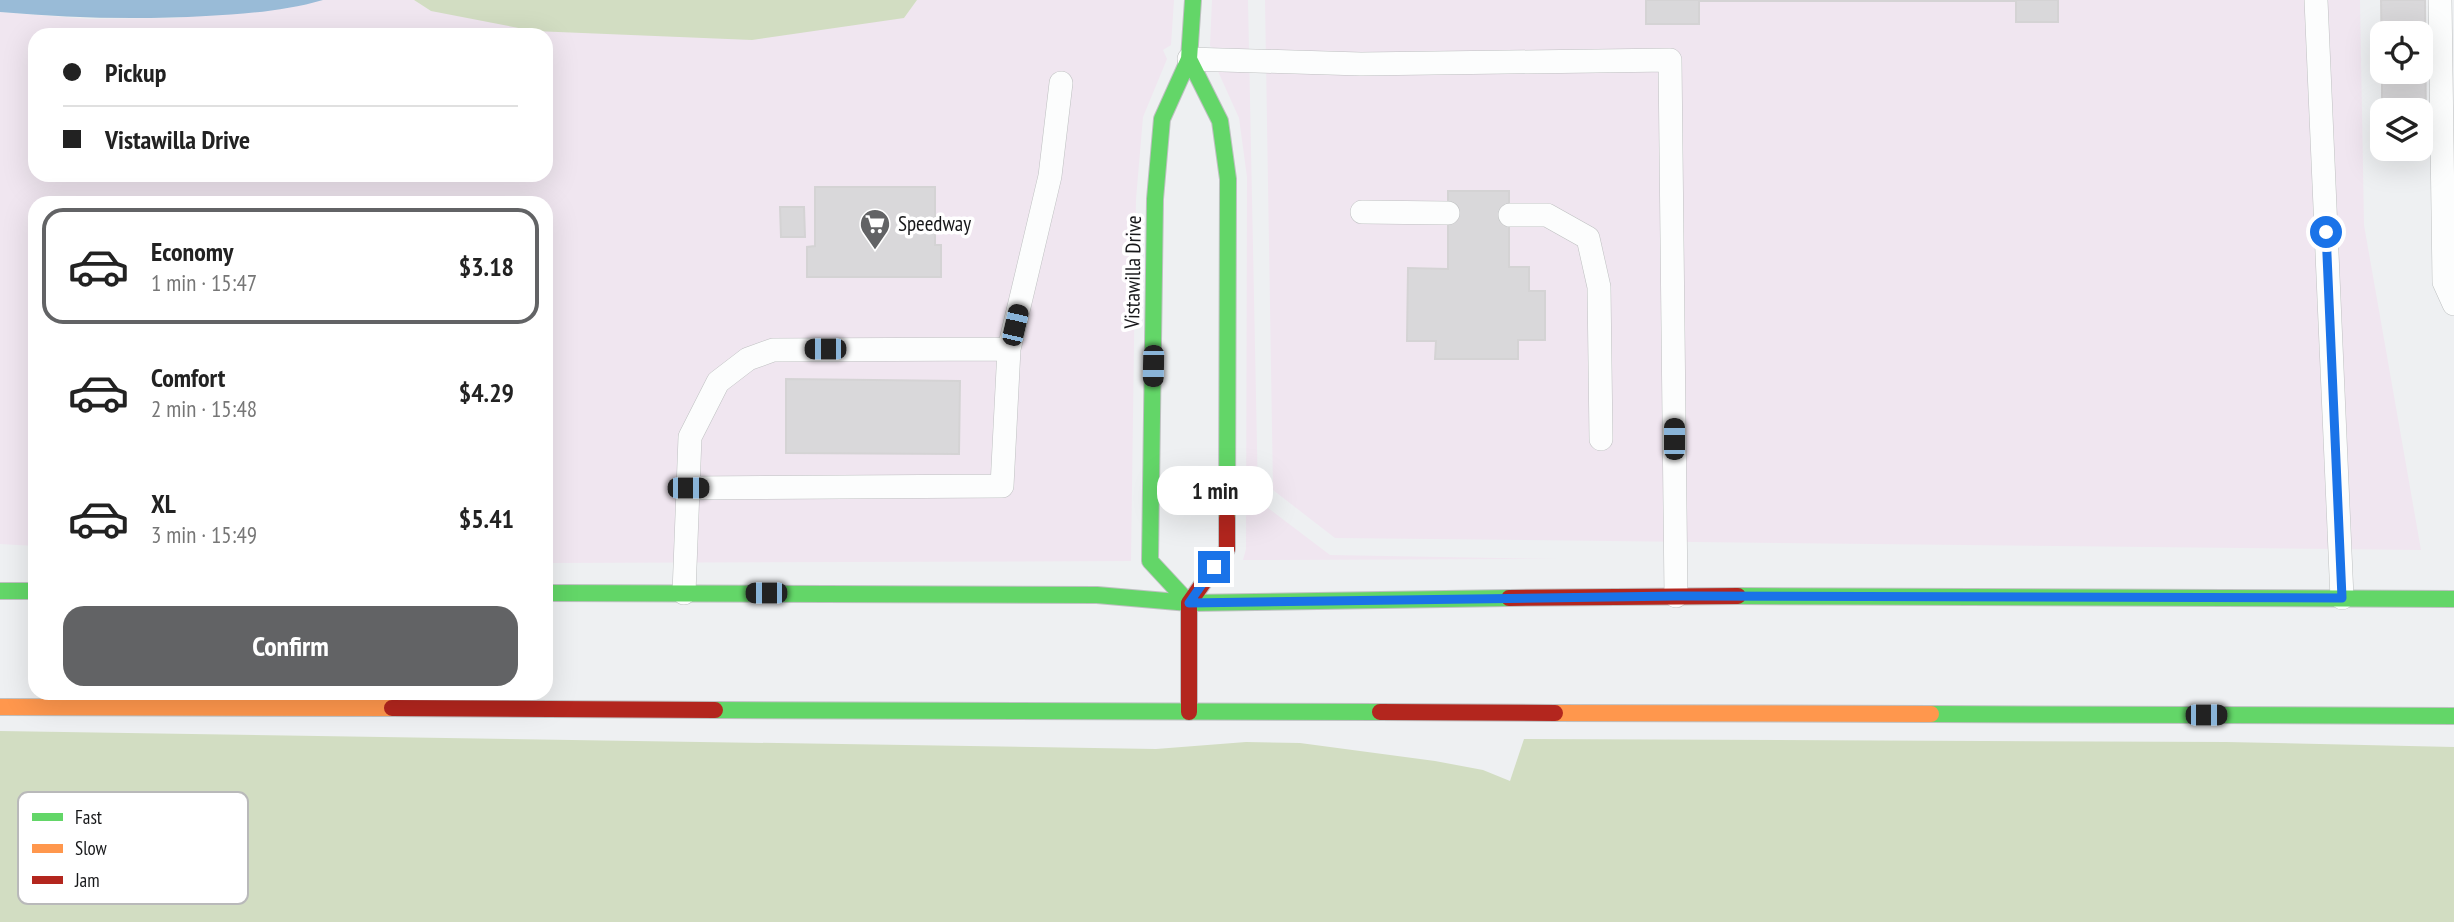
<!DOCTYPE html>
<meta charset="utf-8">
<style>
:root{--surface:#fff;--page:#f2f2f2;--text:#222;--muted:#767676;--line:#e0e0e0;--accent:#626365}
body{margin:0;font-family:"PT Sans Narrow",sans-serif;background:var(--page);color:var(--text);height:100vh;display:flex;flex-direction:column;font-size:26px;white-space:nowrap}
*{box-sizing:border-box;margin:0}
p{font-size:23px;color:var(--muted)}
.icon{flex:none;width:38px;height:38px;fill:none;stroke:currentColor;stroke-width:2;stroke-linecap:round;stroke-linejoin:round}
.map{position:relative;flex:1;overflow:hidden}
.details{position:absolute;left:28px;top:196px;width:525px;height:504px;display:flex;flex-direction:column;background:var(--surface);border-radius:21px;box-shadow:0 7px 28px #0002}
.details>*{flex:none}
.top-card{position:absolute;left:28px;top:28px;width:525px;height:154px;border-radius:21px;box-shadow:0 7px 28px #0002;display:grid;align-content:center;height:154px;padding:0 35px;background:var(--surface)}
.fabs{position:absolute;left:2370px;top:21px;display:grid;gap:14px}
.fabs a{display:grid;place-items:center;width:63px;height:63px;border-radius:14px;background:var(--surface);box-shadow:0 7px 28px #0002;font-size:35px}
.end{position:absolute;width:32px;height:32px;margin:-16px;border:9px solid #1a73e8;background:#fff;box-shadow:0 0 0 4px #fff}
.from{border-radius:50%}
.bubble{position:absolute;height:49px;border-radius:21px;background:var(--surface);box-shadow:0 7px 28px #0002;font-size:23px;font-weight:700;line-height:49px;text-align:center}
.car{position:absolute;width:21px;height:42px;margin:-21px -10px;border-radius:9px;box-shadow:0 0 5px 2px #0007;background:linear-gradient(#222 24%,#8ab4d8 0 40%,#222 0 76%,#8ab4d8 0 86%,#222 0)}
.top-card b{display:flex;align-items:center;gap:24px;height:66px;font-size:26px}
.top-card b+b{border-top:2px solid var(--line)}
.top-card i{width:18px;height:18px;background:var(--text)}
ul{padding:12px 0 0;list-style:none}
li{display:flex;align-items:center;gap:21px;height:116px;margin:0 14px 10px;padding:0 21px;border:4px solid transparent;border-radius:21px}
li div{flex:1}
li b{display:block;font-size:26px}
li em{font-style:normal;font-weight:700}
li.current{border-color:var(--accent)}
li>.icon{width:63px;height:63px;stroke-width:1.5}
.action{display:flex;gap:14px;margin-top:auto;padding:14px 35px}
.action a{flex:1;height:80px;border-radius:21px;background:var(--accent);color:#fff;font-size:28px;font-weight:700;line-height:80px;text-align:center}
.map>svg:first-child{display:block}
.commercial{fill:#f0e6f0;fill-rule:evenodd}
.green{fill:#d2ddc2}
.water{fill:#99bbd7}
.building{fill:#d9d8da;stroke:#d4d3d4;stroke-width:2}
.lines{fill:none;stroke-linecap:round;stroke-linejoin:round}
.lane-casing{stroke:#bec0c1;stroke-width:24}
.fast-casing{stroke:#bec0c1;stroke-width:18}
.slow-casing{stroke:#bec0c1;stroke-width:18}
.jam-casing{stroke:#bec0c1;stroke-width:18}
.lane{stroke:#fcfdfd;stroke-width:23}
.fast{stroke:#63d668;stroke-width:16}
.slow{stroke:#ff974d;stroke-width:16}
.jam{stroke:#b3261e;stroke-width:16}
.route{stroke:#1a73e8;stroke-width:9}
.labels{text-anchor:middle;stroke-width:7;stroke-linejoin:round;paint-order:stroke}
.poi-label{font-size:21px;fill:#161719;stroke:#fff;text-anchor:start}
.street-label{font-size:21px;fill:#161719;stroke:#fff}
.key{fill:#fff;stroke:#b9b9ba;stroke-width:2}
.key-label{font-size:19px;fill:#161719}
</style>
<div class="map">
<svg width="2454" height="922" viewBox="0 0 2454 922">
<rect width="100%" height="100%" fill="#eef0f2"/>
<path class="commercial" d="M 323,0 L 414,0 L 431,11 L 904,18 L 917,0 L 1174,0 L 1171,45 L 1163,50 L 1167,59 L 1143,117 L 1136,199 L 1131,561 L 546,563 L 546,203 L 35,203 L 35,546 L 0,544 L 0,12 L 89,19 L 177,18 ZM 35,35 L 546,35 L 546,175 L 35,175 Z
M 1212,0 L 1248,0 L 1258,496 L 1264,505 L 1330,555 L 1558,559 L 1243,560 L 1246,549 L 1247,177 L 1239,118 L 1212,58 L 1215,49 L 1210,46 Z
M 1265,0 L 2360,0 L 2364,225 L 2421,550 L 1335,538 L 1273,490 Z"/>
<path class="green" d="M 414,0 L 917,0 L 904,18 L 752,40 L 534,31 L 431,11 Z
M 0,731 L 1156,749 L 1246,742 L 1300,743 L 1435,761 L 1483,770 L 1510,781 L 1524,739 L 2226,742 L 2454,747 L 2454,922 L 0,922 Z"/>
<path class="water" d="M 0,0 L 323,0 C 285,11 245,14 206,16 C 137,20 69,18 0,12 Z"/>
<path class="building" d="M 1646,0 L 2058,0 L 2058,22 L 2016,22 L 2016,1 L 1699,1 L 1699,24 L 1646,24 Z
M 2381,0 L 2425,0 L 2426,137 L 2420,137 L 2420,110 L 2382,110 L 2382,72 L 2420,72 L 2420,33 L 2382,33 L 2382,62 Z
M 815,187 L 935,187 L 935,245 L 941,245 L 941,277 L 807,277 L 807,247 L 815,246 Z
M 1448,191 L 1509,191 L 1509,267 L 1529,267 L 1529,291 L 1545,291 L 1545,340 L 1518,340 L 1518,359 L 1435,359 L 1436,341 L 1407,341 L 1408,268 L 1448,269 Z
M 780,207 L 804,207 L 805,237 L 781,237 Z
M 786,379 L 960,381 L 959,454 L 786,453 Z"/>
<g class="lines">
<g class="lane-casing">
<path id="lane" d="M 2316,0 L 2342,598
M 2440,0 L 2444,282 L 2454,304
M 1189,59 L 1361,64 L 1670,60 L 1676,596
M 1362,212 L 1448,213
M 1510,215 L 1547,215 L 1588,238 L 1599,287 L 1601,439
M 688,488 L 1002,486 L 1009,349 L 1050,176 L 1061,83
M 684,593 L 690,437 L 718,382 L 748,359 L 773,350 L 1009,349"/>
</g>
<g class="fast-casing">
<path id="fast" d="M 1189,59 L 1220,121 L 1228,179 L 1227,518
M 0,591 L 35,591
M 546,593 L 1097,595 L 1189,603 L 1509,598
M 1738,596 L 2454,599
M 1189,603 L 1150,561 L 1155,199 L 1162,119 L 1189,59 L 1193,0
M 715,710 L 1380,712
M 1931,714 L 2454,716"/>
</g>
<g class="slow-casing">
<path id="slow" d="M 0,707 L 392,708
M 1555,713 L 1931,714"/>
</g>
<g class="jam-casing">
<path id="jam" d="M 1509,598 L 1738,596
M 392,708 L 715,710
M 1189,712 L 1189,603 L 1227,549 L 1227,518
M 1380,712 L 1555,713"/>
</g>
<use href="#lane" class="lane"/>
<use href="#fast" class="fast"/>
<use href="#slow" class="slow"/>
<use href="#jam" class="jam"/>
</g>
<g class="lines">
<path class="route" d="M 1214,567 L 1189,603 L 1676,596 L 2342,598 L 2326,232"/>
</g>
<defs>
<g id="supermarket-pin" transform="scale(1.575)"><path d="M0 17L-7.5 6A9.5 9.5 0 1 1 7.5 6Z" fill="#626365" stroke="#fff"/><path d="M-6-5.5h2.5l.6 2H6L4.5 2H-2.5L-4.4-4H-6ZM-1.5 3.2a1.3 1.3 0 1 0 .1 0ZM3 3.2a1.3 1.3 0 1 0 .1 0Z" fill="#fff"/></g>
</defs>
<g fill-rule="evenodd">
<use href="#supermarket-pin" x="875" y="224"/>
</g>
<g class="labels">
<g class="poi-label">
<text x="898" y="231">Speedway</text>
</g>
<g class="street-label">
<text transform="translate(1133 272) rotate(-89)" y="7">Vistawilla Drive</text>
</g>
</g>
<rect x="18" y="792" width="230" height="112" rx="10" class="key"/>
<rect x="32" y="813" width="31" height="8" fill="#63d668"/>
<rect x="32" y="844" width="31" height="9" fill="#ff974d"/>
<rect x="32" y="876" width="31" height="8" fill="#b3261e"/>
<g class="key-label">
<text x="75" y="824">Fast</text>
<text x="75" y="855">Slow</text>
<text x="75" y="887">Jam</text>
</g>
</svg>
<div class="fabs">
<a><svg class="icon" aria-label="locate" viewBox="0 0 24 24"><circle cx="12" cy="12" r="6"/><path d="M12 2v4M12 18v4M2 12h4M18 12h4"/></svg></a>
<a><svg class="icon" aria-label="layers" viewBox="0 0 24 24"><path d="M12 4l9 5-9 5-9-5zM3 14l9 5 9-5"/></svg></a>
</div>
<i class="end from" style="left:2326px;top:232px"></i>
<i class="end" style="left:1214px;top:567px"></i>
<div class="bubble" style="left:1157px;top:466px;width:116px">1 min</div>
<i class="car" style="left:1015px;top:325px;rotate:13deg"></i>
<i class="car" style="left:825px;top:349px;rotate:270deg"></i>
<i class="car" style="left:1153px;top:366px;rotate:181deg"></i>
<i class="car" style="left:1674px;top:439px;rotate:0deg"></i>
<i class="car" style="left:688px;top:488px;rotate:90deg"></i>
<i class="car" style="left:766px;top:593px;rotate:270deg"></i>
<i class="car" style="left:2206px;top:715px;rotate:90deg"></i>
<div class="top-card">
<b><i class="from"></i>Pickup</b>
<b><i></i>Vistawilla Drive</b>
</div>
<section class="details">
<ul>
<li class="current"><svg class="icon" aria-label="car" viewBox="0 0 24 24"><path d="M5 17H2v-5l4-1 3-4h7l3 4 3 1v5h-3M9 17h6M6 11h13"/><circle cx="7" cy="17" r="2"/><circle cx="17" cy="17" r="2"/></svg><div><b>Economy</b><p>1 min · 15:47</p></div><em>$3.18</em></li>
<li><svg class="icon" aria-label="car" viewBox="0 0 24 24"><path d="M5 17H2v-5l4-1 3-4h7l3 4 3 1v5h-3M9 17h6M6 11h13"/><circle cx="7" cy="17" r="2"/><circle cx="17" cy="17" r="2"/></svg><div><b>Comfort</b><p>2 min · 15:48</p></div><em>$4.29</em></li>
<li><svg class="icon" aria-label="car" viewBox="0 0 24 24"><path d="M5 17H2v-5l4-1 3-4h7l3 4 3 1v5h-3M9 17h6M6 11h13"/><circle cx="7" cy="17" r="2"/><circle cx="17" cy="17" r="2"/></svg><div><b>XL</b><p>3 min · 15:49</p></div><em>$5.41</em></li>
</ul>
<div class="action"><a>Confirm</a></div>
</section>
</div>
